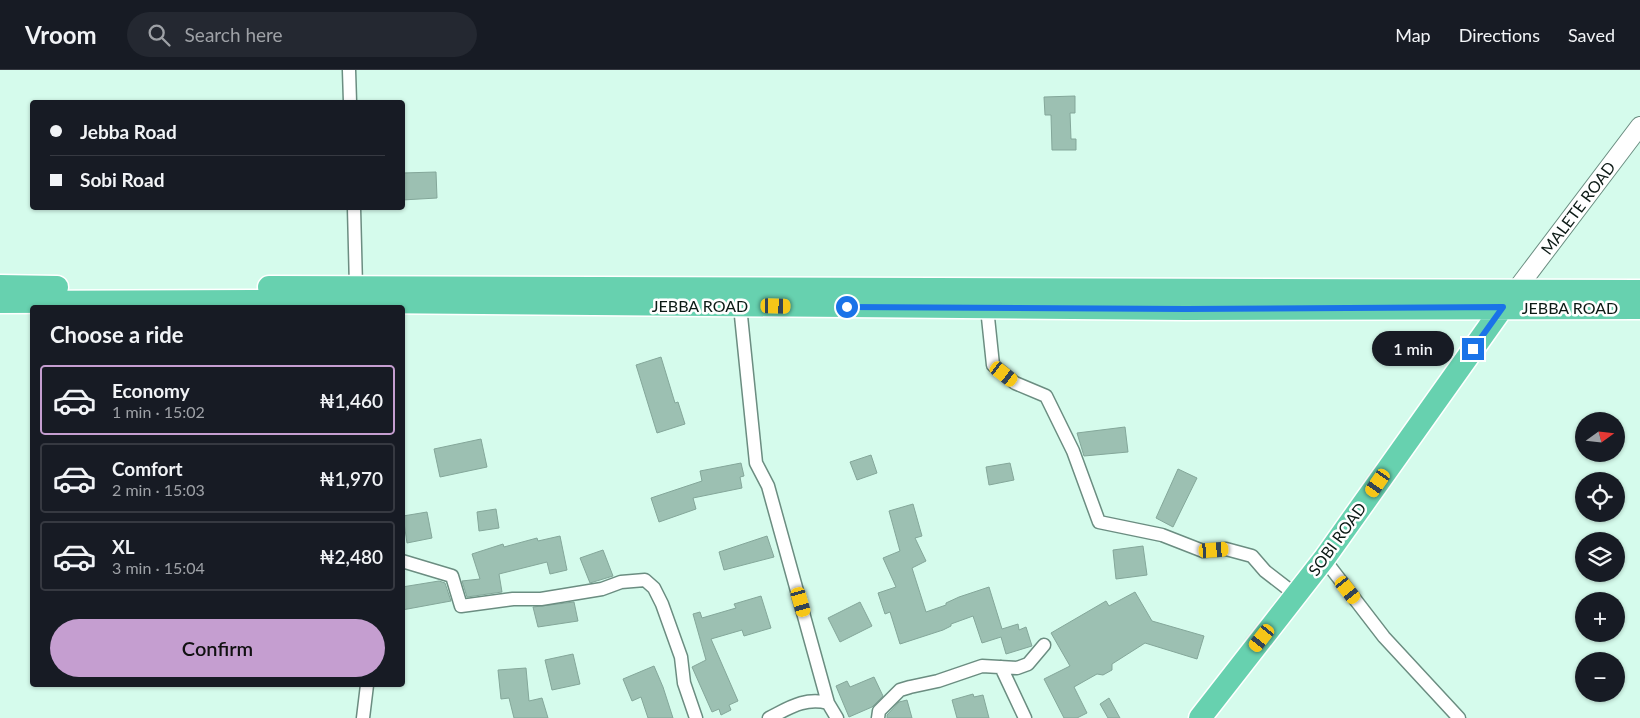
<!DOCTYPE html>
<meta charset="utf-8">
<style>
:root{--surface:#171b24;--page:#242831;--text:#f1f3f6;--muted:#9ea1a6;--line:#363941;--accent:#c59ed0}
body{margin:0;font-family:Lato,sans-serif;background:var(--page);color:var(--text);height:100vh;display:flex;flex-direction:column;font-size:19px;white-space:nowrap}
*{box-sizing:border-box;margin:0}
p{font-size:16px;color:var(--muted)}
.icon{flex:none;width:28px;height:28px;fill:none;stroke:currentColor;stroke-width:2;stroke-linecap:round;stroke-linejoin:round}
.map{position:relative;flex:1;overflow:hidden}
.details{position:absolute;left:30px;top:235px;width:375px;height:382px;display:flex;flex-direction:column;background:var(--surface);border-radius:5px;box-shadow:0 1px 4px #0004}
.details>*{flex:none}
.guide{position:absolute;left:30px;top:30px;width:375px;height:110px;border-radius:5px;box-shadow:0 1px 4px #0004;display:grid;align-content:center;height:110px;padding:0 20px;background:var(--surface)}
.needle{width:32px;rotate:75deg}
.tools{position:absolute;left:1575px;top:342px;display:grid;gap:10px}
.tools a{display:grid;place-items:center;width:50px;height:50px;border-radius:50%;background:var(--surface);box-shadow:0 1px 4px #0004;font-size:25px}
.end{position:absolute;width:22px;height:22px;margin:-11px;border:6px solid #1a73e8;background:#fff;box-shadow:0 0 0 2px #fff}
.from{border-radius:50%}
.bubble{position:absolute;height:35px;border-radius:18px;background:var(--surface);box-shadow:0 1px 4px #0004;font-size:16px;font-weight:600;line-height:35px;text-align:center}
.car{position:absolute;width:15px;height:30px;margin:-15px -8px;border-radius:6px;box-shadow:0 0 4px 1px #0007;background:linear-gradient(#f5c518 24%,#345 0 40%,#f5c518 0 76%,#345 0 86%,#f5c518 0)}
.guide b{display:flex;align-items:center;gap:18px;height:48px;font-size:19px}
.guide b+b{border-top:1px solid var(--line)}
.guide i{width:12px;height:12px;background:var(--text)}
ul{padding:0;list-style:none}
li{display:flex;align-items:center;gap:15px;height:70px;margin:0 10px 8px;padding:0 10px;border:2px solid var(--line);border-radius:5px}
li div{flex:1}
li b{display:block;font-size:19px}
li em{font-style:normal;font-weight:600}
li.on{border-color:var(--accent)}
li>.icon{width:45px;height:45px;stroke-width:1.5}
h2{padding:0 20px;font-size:22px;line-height:60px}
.action{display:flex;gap:10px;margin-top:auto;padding:10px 20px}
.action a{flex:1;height:58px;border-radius:30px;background:var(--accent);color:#111;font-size:20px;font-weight:600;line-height:58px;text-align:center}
header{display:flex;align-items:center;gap:30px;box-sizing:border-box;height:70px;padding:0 25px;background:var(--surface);border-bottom:1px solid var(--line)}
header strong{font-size:24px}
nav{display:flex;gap:28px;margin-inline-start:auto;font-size:18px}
.search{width:350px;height:45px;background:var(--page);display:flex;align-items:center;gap:12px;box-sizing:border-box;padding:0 18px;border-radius:28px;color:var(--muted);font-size:19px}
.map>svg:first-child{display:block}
.building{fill:#9cc0b2;stroke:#84a79a}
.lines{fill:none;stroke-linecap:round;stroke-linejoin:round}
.street-casing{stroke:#6b8d81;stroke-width:15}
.secondary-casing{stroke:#6b8d81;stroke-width:20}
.highway-casing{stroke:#fff;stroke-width:25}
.street{stroke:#fff;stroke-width:12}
.secondary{stroke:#fff;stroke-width:18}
.highway{stroke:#67d1af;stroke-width:22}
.route{stroke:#1a73e8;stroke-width:6}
.labels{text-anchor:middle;stroke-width:5;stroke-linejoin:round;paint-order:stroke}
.street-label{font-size:16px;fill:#0c1a15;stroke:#fff}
</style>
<header>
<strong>Vroom</strong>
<div class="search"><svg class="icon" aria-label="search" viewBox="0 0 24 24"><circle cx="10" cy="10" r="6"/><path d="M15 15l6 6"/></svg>Search here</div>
<nav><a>Map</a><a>Directions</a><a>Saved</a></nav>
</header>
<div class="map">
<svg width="1640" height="648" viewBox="0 0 1640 648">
<rect width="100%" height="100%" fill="#d5fbec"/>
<path class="building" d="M 1075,26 L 1075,43 L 1070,43 L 1071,69 L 1076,69 L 1076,80 L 1052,80 L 1051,45 L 1045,45 L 1044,27 Z
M 436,102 L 437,128 L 402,130 L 402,103 Z
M 661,287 L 675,333 L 678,332 L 685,354 L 657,363 L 636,295 Z
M 1125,357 L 1128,382 L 1084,386 L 1077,363 Z
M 481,369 L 487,397 L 440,407 L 434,379 Z
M 871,385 L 877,403 L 857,410 L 850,392 Z
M 741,393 L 744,406 L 740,407 L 742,418 L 693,428 L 696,439 L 659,452 L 651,428 L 702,411 L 700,401 Z
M 1010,393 L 1014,410 L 989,415 L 986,397 Z
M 1178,399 L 1197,408 L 1173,457 L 1156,448 Z
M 913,434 L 922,466 L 915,468 L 926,491 L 912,498 L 926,542 L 946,535 L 946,533 L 959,527 L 989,517 L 1002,559 L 1018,554 L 1019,560 L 1026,557 L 1032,576 L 1006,584 L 1001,567 L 982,573 L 973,546 L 951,554 L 951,556 L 943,560 L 900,574 L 890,542 L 885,544 L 878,523 L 896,517 L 883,488 L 900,481 L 889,441 Z
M 496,439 L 499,458 L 479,461 L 477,442 Z
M 427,442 L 432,468 L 407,473 L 403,446 Z
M 560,466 L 567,500 L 550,504 L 547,492 L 499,504 L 502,522 L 467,527 L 462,511 L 480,509 L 472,484 L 503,474 L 504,477 L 537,468 L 538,471 Z
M 767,466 L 774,487 L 724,500 L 719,482 Z
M 1143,476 L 1147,505 L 1116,509 L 1113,480 Z
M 603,480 L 613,506 L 590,513 L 580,488 Z
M 439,511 L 445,513 L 451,531 L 402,540 L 402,517 Z
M 1135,522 L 1152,551 L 1204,566 L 1197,589 L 1145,573 L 1112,594 L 1112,600 L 1103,605 L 1097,604 L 1074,617 L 1087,643 L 1077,648 L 1064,648 L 1044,609 L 1070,596 L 1051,563 L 1106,531 L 1109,536 Z
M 761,526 L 771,558 L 744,566 L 742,560 L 711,569 L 738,631 L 729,635 L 731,640 L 721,645 L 719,639 L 712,642 L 692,597 L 706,590 L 693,544 L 700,542 L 702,548 L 736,538 L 734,534 Z
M 574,532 L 578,551 L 538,557 L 533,537 Z
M 860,532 L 872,556 L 840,572 L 828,548 Z
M 573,584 L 580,614 L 552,620 L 545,590 Z
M 654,596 L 663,617 L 673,648 L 648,648 L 641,627 L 632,631 L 623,609 Z
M 526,598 L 529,631 L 542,628 L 548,648 L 514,648 L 509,628 L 501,629 L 498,600 Z
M 874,607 L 883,626 L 872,637 L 849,647 L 836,616 L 847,611 L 850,617 Z
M 973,624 L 974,627 L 983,625 L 989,648 L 957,648 L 952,630 Z
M 1109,628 L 1120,648 L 1108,648 L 1100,634 Z
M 907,630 L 912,648 L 887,648 L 887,645 L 899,632 Z"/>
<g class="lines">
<g class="street-casing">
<path id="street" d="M 349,0 L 350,32
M 354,138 L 356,217
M 740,236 L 756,393 L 768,416 L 828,633 L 837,648
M 987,238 L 993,295 L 1015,313 L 1046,326 L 1073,381 L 1099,452 L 1162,465 L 1203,481 L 1226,479 L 1252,486 L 1265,501 L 1296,525
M 1324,489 L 1384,567 L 1459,648
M 402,491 L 452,506 L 461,536 L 513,529 L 541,529 L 602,519 L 621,512 L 645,510 L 654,518 L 662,534 L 681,587 L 684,613 L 696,648
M 1001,597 L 1025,648
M 363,648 L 367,615
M 769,648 C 789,638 805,627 828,633
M 878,648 L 879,641 L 900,620 L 910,617 L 938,611 L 982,596 L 1017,598 L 1028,594 L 1044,575"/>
</g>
<g class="secondary-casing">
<path id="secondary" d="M 1516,220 L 1640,56"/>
</g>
<g class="highway-casing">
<path id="highway" d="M 0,216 L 57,217
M 269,217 L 1640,221
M 0,232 L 254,231 L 1186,239 L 1640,238
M 1200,648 L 1324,489 L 1503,237"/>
</g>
<use href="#street" class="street"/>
<use href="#secondary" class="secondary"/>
<use href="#highway" class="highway"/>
</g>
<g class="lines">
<path class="route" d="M 847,237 L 1186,239 L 1503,237 L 1473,279"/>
</g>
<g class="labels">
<g class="street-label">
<text transform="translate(1578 138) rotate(-53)" y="6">MALETE ROAD</text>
<text x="700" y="242">JEBBA ROAD</text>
<text x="1570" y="244">JEBBA ROAD</text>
<text transform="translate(1337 469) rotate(-54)" y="6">SOBI ROAD</text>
</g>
</g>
</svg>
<div class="tools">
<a><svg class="needle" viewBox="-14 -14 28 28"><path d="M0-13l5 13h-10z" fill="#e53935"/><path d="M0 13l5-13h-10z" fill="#9ea1a6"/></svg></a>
<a><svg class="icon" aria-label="locate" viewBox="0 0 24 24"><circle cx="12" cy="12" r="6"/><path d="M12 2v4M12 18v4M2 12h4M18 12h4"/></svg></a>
<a><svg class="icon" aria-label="layers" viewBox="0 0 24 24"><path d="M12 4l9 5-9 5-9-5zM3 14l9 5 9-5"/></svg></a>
<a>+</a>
<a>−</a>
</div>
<i class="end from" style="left:847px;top:237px"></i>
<i class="end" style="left:1473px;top:279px"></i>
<div class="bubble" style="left:1372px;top:261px;width:82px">1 min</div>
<i class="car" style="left:776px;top:236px;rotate:91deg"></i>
<i class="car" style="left:1004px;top:304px;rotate:128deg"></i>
<i class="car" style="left:1378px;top:413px;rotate:215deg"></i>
<i class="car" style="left:1214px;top:480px;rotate:86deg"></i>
<i class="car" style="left:1348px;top:520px;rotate:142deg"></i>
<i class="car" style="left:801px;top:532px;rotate:164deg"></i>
<i class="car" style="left:1262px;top:568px;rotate:218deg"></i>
<div class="guide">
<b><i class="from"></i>Jebba Road</b>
<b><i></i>Sobi Road</b>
</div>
<section class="details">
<h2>Choose a ride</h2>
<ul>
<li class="on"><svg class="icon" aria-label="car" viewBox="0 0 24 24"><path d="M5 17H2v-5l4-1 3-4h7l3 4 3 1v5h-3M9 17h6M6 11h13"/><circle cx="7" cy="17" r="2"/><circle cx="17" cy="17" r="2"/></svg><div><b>Economy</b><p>1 min · 15:02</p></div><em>₦1,460</em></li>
<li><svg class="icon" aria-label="car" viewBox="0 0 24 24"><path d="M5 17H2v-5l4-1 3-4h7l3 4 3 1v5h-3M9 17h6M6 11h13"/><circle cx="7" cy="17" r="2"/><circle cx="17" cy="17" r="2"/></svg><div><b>Comfort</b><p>2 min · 15:03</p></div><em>₦1,970</em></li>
<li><svg class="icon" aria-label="car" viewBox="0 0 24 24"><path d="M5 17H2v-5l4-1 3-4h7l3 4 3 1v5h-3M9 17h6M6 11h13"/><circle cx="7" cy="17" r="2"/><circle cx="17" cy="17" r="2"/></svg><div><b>XL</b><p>3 min · 15:04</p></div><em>₦2,480</em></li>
</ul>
<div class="action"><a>Confirm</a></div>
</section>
</div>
